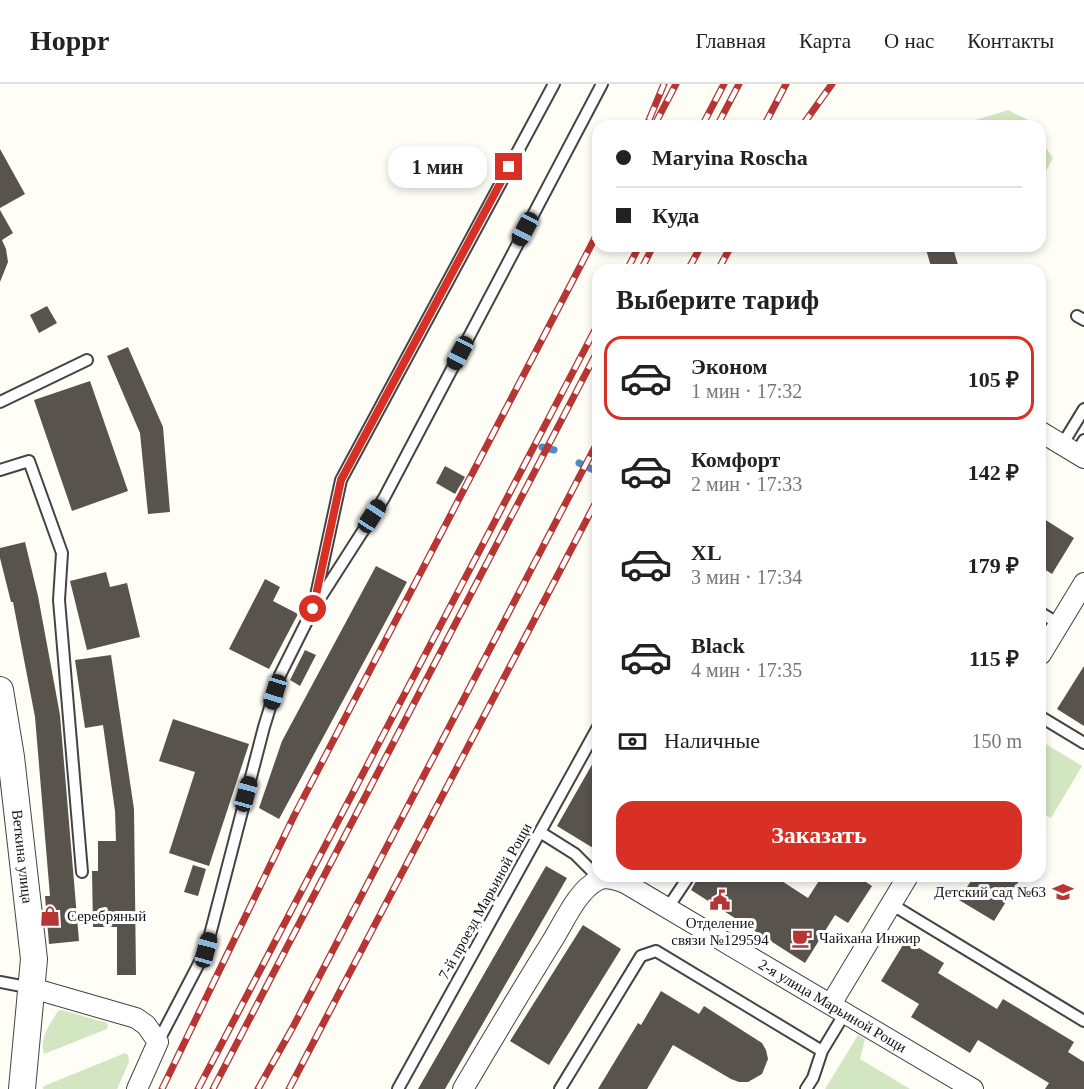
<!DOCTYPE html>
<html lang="ru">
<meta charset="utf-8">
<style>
:root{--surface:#fff;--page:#f6f6f6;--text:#222;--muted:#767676;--line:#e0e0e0;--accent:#d93025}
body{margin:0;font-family:Georgia,serif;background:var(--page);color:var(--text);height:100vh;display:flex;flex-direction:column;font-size:22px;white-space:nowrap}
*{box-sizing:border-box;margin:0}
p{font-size:20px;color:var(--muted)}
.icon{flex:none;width:33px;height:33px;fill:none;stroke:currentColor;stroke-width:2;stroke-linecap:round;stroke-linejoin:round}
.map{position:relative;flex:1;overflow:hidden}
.side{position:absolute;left:592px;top:180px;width:454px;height:618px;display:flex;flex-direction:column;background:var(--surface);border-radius:18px;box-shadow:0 3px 9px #0003}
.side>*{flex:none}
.hud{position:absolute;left:592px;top:36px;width:454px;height:132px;border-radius:18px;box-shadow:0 3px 9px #0003;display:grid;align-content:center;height:132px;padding:0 24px;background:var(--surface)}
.end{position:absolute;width:27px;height:27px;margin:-14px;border:8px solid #d93025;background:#fff;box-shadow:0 0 0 3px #fff}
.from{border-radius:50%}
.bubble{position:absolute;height:42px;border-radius:18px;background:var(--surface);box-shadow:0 3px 9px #0003;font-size:20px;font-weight:700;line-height:42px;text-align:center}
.car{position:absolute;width:18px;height:36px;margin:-18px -9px;border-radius:8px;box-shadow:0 0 4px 2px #0007;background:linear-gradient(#222 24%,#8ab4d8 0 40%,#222 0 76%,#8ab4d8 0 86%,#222 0)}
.hud b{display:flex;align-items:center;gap:21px;height:57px;font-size:22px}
.hud b+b{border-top:2px solid var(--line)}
.hud i{width:15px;height:15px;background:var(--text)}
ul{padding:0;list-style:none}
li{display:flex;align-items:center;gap:18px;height:84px;margin:0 12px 9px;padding:0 12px;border:3px solid transparent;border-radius:18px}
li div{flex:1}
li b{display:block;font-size:22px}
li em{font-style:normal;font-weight:700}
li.on{border-color:var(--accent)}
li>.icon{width:54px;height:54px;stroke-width:1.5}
h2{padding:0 24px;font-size:27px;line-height:72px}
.pay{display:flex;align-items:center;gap:15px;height:66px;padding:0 24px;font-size:22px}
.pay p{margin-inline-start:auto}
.cta{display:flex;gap:12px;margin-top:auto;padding:12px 24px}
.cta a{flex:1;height:69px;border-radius:18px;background:var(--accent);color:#fff;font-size:24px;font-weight:700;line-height:69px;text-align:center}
header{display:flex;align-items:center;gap:36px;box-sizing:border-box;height:84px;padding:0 30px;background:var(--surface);border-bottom:2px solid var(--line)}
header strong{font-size:28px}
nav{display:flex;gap:33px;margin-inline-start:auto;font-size:21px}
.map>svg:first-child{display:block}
.green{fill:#d2e7c1}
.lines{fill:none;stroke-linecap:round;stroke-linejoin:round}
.stream{stroke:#4b8cc3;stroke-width:7}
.building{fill:#59534e}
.service-casing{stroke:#444;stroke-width:14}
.minor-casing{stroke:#444;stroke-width:22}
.tertiary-casing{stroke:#444;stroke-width:28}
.service{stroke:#fff;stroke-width:10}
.minor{stroke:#fff;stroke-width:20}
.tertiary{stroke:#fff;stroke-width:26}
.rail-casing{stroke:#b73533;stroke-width:7}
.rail{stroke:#fff;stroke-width:4.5;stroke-dasharray:14;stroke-linecap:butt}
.route{stroke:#d93025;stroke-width:8}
.labels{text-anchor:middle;stroke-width:6;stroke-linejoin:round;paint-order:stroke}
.street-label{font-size:15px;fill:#111;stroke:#fff}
.poi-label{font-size:15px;fill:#111;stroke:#fff;text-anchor:start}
</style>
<header>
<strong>Hoppr</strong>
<nav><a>Главная</a><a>Карта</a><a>О нас</a><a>Контакты</a></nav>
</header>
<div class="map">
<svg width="1084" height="1005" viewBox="0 0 1084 1005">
<rect width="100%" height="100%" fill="#fefdf6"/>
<path class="green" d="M 1008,26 L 1028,36 L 1031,42 L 956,42 Z
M 1041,56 L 1053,74 L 1047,85 L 1041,87 Z
M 1041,657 L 1082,682 L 1051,734 L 1041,728 Z
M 62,926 L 107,939 L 108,942 L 107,945 L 44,970 C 39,954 50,940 58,927 Z
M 858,951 L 865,955 L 860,975 L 910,1005 L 825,1005 Z
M 125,969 L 128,971 L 129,978 L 117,1005 L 43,1005 L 44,1002 Z"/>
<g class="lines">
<path class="stream" d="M 542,363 L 554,366
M 579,379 L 598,388"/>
</g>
<path class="building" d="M 0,65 L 25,110 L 0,124 Z
M 0,126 L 13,149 L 2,156 L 6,165 L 8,178 L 0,198 Z
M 925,162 L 958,162 L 953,164 L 958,181 L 979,180 L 979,186 L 932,186 Z
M 47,222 L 57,239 L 39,249 L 30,231 Z
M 128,263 L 163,343 L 170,428 L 148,430 L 140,349 L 107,272 Z
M 90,297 L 128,407 L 72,427 L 34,316 Z
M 445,382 L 465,393 L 455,410 L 436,399 Z
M 1041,433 L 1074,454 L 1052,490 L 1041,483 Z
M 25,458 L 38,512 L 60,631 L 79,857 L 49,860 L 45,812 L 50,812 L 35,633 L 13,518 L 11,518 L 0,474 L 0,464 Z
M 376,482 L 407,498 L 279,735 L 259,724 L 282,657 Z
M 106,488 L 110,503 L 127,499 L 140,553 L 87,566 L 70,497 Z
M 265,495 L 280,503 L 273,517 L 298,530 L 269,585 L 229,565 Z
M 305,566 L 316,571 L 300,602 L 290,596 Z
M 111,571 L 134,725 L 136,891 L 117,891 L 117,843 L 93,843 L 92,787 L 98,787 L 98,757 L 116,757 L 115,727 L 103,641 L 85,644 L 75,576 Z
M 1084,582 L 1084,642 L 1057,625 Z
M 173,635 L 249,660 L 209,782 L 169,769 L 195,688 L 159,677 Z
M 598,670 L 598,767 L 557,742 Z
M 193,781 L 206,785 L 198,812 L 184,808 Z
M 546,782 L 567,794 L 445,1005 L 418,1005 Z
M 699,792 L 774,792 L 808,814 L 822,792 L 865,792 L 863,796 L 872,802 L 848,839 L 835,831 L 805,879 L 691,806 Z
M 974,792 L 1022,792 L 994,837 L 959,816 Z
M 583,841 L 621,865 L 549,981 L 510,957 Z
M 906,856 L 944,879 L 938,889 L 997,925 L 1003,915 L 1074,958 L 1068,968 L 1084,978 L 1084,1005 L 1045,1005 L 1049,999 L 978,956 L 970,969 L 911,933 L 919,920 L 881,897 Z
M 661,907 L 699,930 L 704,922 L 762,959 L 766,966 L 768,975 L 762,990 L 748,998 L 739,998 L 731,995 L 673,961 L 647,1005 L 598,1005 L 638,939 L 641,941 Z"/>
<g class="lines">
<g class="service-casing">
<path id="service" d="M 1077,232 L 1084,236
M 0,318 L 87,276
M 1062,361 L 1084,325
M 1076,369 L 1084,356
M 0,386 L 29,377 L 62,469 L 59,516 L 82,788
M 315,516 L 341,396 L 554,0
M 1041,529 L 1059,540
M 1041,633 L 1084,659
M 540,748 L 575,770 L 600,795
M 891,820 L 1084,937
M 667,825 L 689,792
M 0,898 L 32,904
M 158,958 L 206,866 L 264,643 L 280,591 L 313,525 L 384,414 L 602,0
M 398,1005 L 598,643
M 560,1005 L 641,872 L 656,867 L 822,967
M 806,1005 L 813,994 L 822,967 L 845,929"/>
</g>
<g class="minor-casing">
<g id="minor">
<path d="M 1041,348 L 1084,374"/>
<path d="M 1041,570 L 1084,499"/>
<path d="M 32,904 L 136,934 L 146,941 L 158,958 L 137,1005"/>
<path d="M 831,920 L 908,792"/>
<path id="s1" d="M 463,1005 C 493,954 523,904 554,854 C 565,836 578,806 598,796 C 606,792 617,796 625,799 L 973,1005"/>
</g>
</g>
<g class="tertiary-casing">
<g id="tertiary">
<path id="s2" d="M 0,606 L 11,673 L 34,875 L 22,1005"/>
</g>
</g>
<use href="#service" class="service"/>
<use href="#minor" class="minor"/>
<use href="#tertiary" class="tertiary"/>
<g class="rail-casing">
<path id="rail" d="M 649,36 L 664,0
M 654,42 L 676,0
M 702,42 L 724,0
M 717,42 L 739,0
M 764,42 L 786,0
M 802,42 L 832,0
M 627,186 L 639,162
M 641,186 L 653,162
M 688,186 L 701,162
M 718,186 L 731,162
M 162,1005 L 294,732 L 598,148
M 198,1005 L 598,240
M 213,1005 L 598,266
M 258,1005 L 293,943 L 598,357
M 289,1005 L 598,414"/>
</g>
<use href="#rail" class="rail"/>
</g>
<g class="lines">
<path class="route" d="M 313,525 L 341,396 L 509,83"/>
</g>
<defs>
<g id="school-bare" transform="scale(1.62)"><path d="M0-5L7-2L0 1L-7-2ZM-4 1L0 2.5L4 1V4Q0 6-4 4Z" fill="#b73533" stroke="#fff" stroke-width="2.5" paint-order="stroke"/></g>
<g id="civic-bare" transform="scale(1.62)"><path d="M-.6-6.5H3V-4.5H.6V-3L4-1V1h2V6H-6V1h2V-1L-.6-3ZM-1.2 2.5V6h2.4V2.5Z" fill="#b73533" stroke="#fff" stroke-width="2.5" paint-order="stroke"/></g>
<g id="shop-bare" transform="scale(1.62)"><path d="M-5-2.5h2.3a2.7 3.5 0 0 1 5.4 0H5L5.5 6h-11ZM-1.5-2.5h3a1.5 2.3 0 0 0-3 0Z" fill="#b73533" stroke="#fff" stroke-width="2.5" paint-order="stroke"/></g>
<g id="cafe-bare" transform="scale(1.62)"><path d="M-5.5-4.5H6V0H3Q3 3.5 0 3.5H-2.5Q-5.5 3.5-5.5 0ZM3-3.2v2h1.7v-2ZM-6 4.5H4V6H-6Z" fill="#b73533" stroke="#fff" stroke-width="2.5" paint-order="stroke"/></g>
</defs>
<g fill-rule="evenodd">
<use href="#school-bare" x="1063" y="808"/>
<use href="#civic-bare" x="720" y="816"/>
<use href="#shop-bare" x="50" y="832"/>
<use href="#cafe-bare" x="802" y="854"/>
</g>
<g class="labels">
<g class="street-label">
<text dy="5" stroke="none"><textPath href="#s2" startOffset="168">Веткина улица</textPath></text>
<text transform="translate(485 817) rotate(-61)" y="5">7-й проезд Марьиной Рощи</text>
<text dy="5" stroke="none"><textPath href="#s1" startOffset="519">2-я улица Марьиной Рощи</textPath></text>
</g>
<g class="poi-label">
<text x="1046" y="813" text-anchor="end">Детский сад №63</text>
<text x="67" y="837">Серебряный</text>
<text x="720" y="844" text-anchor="middle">Отделение<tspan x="720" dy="17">связи №129594</tspan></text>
<text x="819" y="859">Чайхана Инжир</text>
</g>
</g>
</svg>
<i class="end from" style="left:313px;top:525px"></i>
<i class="end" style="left:509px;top:83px"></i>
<div class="bubble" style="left:388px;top:62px;width:99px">1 мин</div>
<i class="car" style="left:525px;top:145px;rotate:208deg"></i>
<i class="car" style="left:460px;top:269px;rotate:208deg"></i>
<i class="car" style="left:372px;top:432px;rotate:33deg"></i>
<i class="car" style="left:275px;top:608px;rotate:197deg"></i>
<i class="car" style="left:246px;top:710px;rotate:15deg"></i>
<i class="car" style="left:206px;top:866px;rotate:15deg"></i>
<div class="hud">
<b><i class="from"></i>Maryina Roscha</b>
<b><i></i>Куда</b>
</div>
<section class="side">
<h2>Выберите тариф</h2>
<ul>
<li class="on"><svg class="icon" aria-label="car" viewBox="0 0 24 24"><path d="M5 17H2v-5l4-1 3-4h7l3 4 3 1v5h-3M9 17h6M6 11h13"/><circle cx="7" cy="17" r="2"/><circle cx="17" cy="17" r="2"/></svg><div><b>Эконом</b><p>1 мин · 17:32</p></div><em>105 ₽</em></li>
<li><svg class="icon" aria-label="car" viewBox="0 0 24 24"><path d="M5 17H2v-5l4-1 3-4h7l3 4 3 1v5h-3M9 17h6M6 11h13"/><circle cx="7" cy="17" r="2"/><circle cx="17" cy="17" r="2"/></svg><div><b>Комфорт</b><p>2 мин · 17:33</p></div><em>142 ₽</em></li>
<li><svg class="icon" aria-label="car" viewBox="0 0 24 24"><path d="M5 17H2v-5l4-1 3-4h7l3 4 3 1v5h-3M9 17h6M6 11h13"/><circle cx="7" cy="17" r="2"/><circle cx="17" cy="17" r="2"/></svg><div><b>XL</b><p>3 мин · 17:34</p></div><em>179 ₽</em></li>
<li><svg class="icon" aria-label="car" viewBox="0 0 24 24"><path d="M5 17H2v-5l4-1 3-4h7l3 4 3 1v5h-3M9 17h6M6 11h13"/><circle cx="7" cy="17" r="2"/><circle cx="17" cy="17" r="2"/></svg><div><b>Black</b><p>4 мин · 17:35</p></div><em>115 ₽</em></li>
</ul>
<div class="pay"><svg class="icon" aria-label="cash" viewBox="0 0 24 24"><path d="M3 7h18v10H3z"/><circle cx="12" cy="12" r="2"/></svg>Наличные<p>150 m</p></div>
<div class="cta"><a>Заказать</a></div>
</section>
</div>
